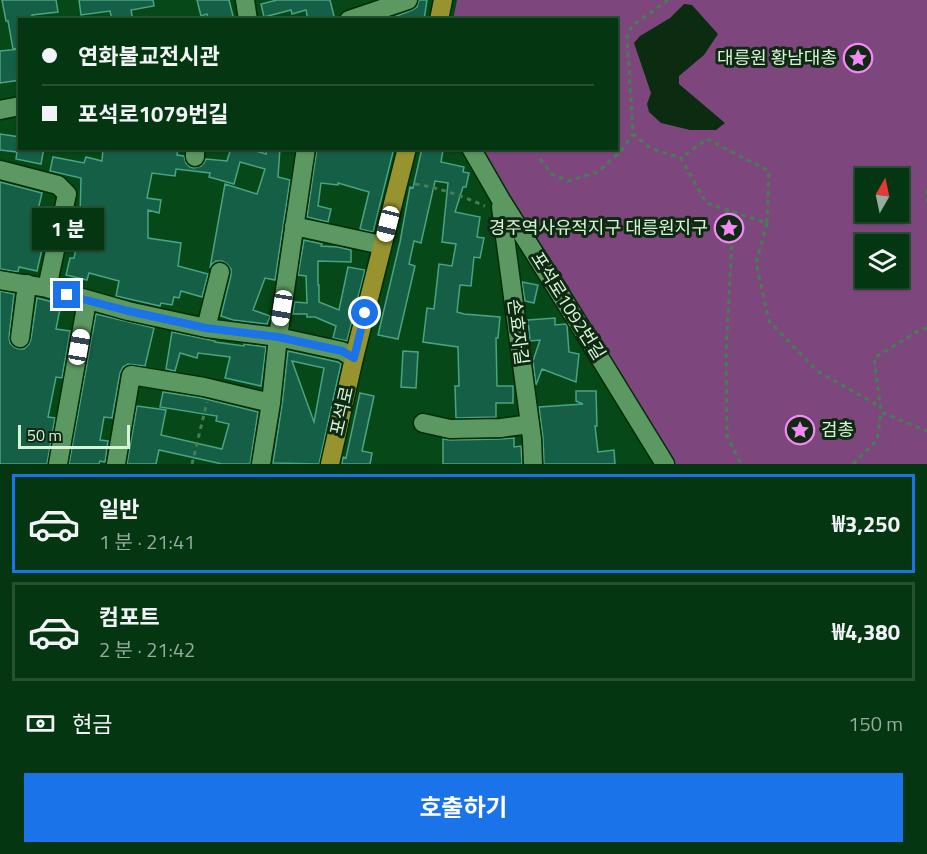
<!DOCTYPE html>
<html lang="ko">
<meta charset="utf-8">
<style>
:root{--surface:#043611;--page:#0d3e1a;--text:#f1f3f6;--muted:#97ab9f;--line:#255031;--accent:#1a73e8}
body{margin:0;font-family:"Titillium Web","Noto Sans KR",sans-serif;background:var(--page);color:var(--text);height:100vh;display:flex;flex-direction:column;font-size:22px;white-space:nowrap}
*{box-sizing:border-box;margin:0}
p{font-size:20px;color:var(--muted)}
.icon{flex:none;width:33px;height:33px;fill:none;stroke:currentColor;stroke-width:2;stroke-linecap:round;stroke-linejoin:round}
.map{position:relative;height:464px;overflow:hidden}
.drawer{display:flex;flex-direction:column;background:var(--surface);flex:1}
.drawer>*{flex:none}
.top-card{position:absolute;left:18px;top:18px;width:600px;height:132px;border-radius:0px;box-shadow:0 2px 4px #0004,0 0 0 2px var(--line);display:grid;align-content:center;height:132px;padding:0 24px;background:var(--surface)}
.needle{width:39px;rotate:9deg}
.buttons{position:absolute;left:855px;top:168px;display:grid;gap:12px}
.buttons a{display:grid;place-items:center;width:54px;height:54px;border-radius:0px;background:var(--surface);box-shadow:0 2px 4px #0004,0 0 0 2px var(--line);font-size:30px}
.scale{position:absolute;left:18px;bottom:15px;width:112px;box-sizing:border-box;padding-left:6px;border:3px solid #d6f5d7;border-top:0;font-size:16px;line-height:21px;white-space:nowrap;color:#d6f5d7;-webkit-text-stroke:4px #102913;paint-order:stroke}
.end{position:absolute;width:27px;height:27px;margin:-14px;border:8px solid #1a73e8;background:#fff;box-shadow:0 0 0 3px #fff}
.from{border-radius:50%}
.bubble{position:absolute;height:42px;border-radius:0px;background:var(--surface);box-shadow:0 2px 4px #0004,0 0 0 2px var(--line);font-size:20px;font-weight:700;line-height:42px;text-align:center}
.car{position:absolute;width:18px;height:36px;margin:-18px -9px;border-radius:8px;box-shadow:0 0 4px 2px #0007;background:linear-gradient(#fff 24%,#345 0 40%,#fff 0 76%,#345 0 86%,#fff 0)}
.top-card b{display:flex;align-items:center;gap:21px;height:57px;font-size:22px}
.top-card b+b{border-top:2px solid var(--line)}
.top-card i{width:15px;height:15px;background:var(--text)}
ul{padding:10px 0 0;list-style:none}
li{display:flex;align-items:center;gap:18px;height:99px;margin:0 12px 9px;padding:0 12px;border:3px solid var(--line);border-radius:0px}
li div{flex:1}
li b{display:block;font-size:22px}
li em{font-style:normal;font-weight:700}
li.active{border-color:var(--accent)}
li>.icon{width:54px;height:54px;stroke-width:1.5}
.pay{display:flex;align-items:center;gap:15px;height:66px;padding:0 24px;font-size:22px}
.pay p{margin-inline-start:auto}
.button{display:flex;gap:12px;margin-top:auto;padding:12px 24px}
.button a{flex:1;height:69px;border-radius:0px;background:var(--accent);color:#fff;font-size:24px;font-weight:700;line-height:69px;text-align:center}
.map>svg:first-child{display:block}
.green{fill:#7d477e;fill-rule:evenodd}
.water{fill:#0c2c11}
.building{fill:#155f47;stroke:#49a483;stroke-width:1.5;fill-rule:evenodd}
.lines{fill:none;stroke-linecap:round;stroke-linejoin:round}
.minor-casing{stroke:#002c06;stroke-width:21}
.major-casing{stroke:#002c06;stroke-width:21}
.path{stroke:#467e53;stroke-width:3;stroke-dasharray:4.5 4.5;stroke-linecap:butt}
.minor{stroke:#5c9862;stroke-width:18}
.major{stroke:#97942f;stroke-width:18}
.route{stroke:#1a73e8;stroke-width:8}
.labels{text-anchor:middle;stroke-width:6;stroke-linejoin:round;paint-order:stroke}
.poi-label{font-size:18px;fill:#d6f5d7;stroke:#102913;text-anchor:end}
.street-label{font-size:18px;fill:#d6f5d7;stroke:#102913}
</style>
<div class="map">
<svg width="927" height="464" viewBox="0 0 927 464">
<rect width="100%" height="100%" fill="#064817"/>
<path class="green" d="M 457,0 L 927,0 L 927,464 L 674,464 L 572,293 L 481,149 L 616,148 L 616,20 L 453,20 ZM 866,178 L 898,178 L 898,212 L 866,212 ZM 866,244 L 898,244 L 898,278 L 866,278 Z"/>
<path class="water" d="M 684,4 L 692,5 L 718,34 L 704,55 L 679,76 L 679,84 L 725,123 L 716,130 L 690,130 L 661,123 L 649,112 L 647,104 L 651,93 L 634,43 L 640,36 L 670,18 Z"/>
<path class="building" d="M 2,0 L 56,0 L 58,12 L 32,15 L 33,20 L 20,20 L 20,48 L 13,49 L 8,21 L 6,21 Z
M 79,0 L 153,0 L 154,6 L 131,10 L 133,20 L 112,20 L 110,11 L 81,15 Z
M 197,0 L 229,0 L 234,20 L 208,20 L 207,14 L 201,16 Z
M 277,0 L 330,0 L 335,20 L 308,20 L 306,10 L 292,14 L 291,10 L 264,17 L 261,4 Z
M 419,0 L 427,0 L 424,20 L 386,20 L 412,10 L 417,7 Z
M 20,49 L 20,80 L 0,83 L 0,51 Z
M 0,134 L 20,137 L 20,148 L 44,148 L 41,164 L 16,159 L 17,152 L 0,150 Z
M 103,148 L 178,148 L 177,155 L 184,156 L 186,163 L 190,167 L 194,168 L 201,166 L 204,163 L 206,159 L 227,161 L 231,148 L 246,148 L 266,154 L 267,148 L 280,148 L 278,177 L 290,180 L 275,280 L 265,278 L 253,310 L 270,316 L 267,324 L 233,320 L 221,316 L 231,275 L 231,269 L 227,264 L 222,261 L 216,261 L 212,264 L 210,268 L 225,184 L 257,194 L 265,169 L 240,162 L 234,184 L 209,177 L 210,173 L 176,169 L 175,176 L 152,173 L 147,198 L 161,200 L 159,213 L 148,210 L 148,238 L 181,243 L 178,266 L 208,274 L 202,297 L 181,291 L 179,298 L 174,297 L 172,305 L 161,303 L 160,306 L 116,296 L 119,281 L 89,273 L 87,280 L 66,275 L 70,258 L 74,258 L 83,215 L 80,215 L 81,178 L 50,171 L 53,157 L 84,163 L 86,157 L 102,161 Z
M 317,148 L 394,148 L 373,232 L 360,229 L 369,192 L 338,183 L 338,185 L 321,183 L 318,206 L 331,209 L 328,222 L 307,217 Z
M 422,148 L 434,148 L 443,150 L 441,162 L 464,167 L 463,172 L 469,173 L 466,187 L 463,187 L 455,212 L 480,217 L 477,237 L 484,238 L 480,258 L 474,257 L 471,286 L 460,285 L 457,312 L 464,314 L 500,317 L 498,338 L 496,338 L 497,386 L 513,386 L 513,403 L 496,403 L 496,417 L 456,418 L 455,386 L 459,386 L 458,347 L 423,342 L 427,308 L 434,309 L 439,264 L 452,266 L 456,244 L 442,242 L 448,183 L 435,181 L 421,243 L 414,241 L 409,264 L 415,266 L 398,339 L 378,335 L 400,242 L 410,187 L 413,188 Z
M 0,182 L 42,193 L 37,214 L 47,213 L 48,230 L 46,232 L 37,271 L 19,267 L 18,272 L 0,269 Z
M 304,240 L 322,244 L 321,246 L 338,247 L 351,250 L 351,262 L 318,261 L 318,285 L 319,285 L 319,302 L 339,310 L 348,267 L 365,270 L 347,341 L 333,338 L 336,326 L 315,317 L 307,317 L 307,314 L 293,314 L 295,302 L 307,303 L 306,276 L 298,275 Z
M 522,282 L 538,285 L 534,303 L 525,301 Z
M 0,291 L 14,294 L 9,337 L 10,343 L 14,347 L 19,349 L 24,349 L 29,344 L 31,339 L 37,298 L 61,304 L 56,329 L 70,331 L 62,378 L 56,377 L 48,417 L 55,418 L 47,464 L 0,464 Z
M 96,314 L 154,328 L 145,366 L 128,364 L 123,367 L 120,373 L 112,418 L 104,417 L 100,440 L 108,441 L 105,462 L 100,461 L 99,464 L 69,464 Z
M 555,318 L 555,325 L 566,324 L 567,326 L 569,352 L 579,354 L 576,382 L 542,369 L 536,385 L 533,361 L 540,340 L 530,341 L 528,320 Z
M 172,332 L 215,341 L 215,342 L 244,346 L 244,344 L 266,347 L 261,386 L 225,378 L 230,357 L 198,353 L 197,358 L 180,353 L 175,371 L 166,369 Z
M 288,351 L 338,362 L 341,364 L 319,464 L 273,463 L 282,405 ZM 292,361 L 324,368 L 314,422 Z
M 403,351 L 418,352 L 416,388 L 401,387 Z
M 576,391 L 596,391 L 597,426 L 595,426 L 598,452 L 614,450 L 615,464 L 544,464 L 543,438 L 539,407 L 583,404 L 576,401 Z
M 163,392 L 202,398 L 258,412 L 250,464 L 222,464 L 159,450 L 156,464 L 127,464 L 137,406 L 166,410 L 161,435 L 222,449 L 229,424 L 216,421 L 217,416 L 160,407 Z
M 360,393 L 374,396 L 362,451 L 372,453 L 370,464 L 342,464 L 343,457 L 346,458 Z
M 514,438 L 514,447 L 521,446 L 522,464 L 443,464 L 443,439 L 450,440 L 501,439 Z"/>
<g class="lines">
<g class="minor-casing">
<path id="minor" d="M 245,0 L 248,20
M 349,20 L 408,0
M 0,110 L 20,106
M 471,148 L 501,200 L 582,329 L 665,464
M 195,157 L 195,148
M 0,170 L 58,185 L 67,194 L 47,288
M 501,207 L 532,439 L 533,464
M 294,226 L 382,245
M 0,280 L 47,288 L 128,311 L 206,328 L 278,337 L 342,351 L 354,358
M 206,328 L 220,272
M 20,338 L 27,284
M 423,423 L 450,429 L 501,428 L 530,424
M 58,464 L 87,301
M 116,464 L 131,375 L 204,387 L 271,403
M 261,464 L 271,403 L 278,337 L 306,148"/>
</g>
<g class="major-casing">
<path id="major" d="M 439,20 L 443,0
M 330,464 L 354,358 L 407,148"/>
</g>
<path class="path" d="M 668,0 L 632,26 L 627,37 L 633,134 L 650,148 L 681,158
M 707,139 L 769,171 L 767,223 L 706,203 L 681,158 Z
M 540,159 L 552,174 L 568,181 L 598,172 L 621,151 L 633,134
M 415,184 C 440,188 462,196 485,206
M 927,190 L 927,202
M 726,210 L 732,241 L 726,352 L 727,436 L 741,464
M 767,223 L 756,263 L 769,321 L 817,371 L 881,407
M 927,328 L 920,330 L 874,358 L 881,412 L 927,431
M 192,464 L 207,402
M 853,464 L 877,440 L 881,412"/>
<use href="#minor" class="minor"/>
<use href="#major" class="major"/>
</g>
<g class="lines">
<path class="route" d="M 67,295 L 128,311 L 206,328 L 278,337 L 342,351 L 354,358 L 365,313"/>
</g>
<defs>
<g id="sight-ring" transform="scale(1.5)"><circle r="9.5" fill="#102913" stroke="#f28af3" stroke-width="1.5"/><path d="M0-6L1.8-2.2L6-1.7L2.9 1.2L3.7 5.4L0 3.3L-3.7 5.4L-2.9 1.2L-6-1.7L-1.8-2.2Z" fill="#f28af3"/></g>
</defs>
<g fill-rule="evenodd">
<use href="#sight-ring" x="858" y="58"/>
<use href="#sight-ring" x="729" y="228"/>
<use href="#sight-ring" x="800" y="430"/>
</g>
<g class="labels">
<g class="poi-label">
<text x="837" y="64">대릉원 황남대총</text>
<text x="708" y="234">경주역사유적지구 대릉원지구</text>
<text x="821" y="436" text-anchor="start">검총</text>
</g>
<g class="street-label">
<text transform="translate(568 306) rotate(58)" y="6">포석로1092번길</text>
<text transform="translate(518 332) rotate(83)" y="6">손효자길</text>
<text transform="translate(342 411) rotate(-77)" y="6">포석로</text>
</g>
</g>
</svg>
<div class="buttons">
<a><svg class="needle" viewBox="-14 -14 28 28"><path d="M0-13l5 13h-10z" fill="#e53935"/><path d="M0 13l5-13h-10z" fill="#97ab9f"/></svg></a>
<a><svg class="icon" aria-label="layers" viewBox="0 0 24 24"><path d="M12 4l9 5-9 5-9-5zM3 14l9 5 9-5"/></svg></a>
</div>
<div class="scale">50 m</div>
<i class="end from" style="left:365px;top:313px"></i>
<i class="end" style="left:67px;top:295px"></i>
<div class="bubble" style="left:32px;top:208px;width:72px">1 분</div>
<i class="car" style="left:388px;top:224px;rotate:194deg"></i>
<i class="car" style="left:282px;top:308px;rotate:189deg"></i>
<i class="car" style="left:79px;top:347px;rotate:10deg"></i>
<div class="top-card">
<b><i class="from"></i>연화불교전시관</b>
<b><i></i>포석로1079번길</b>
</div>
</div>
<section class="drawer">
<ul>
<li class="active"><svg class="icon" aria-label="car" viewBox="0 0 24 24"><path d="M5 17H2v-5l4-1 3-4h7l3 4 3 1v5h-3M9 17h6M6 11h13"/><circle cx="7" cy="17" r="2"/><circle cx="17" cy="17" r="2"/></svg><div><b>일반</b><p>1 분 · 21:41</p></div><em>₩3,250</em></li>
<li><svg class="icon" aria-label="car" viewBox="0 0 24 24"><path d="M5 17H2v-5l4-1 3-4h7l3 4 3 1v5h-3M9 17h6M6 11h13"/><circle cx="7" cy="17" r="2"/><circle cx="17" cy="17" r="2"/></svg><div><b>컴포트</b><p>2 분 · 21:42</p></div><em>₩4,380</em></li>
</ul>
<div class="pay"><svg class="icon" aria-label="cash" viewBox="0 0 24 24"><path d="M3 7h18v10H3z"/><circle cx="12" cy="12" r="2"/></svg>현금<p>150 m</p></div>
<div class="button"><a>호출하기</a></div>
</section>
